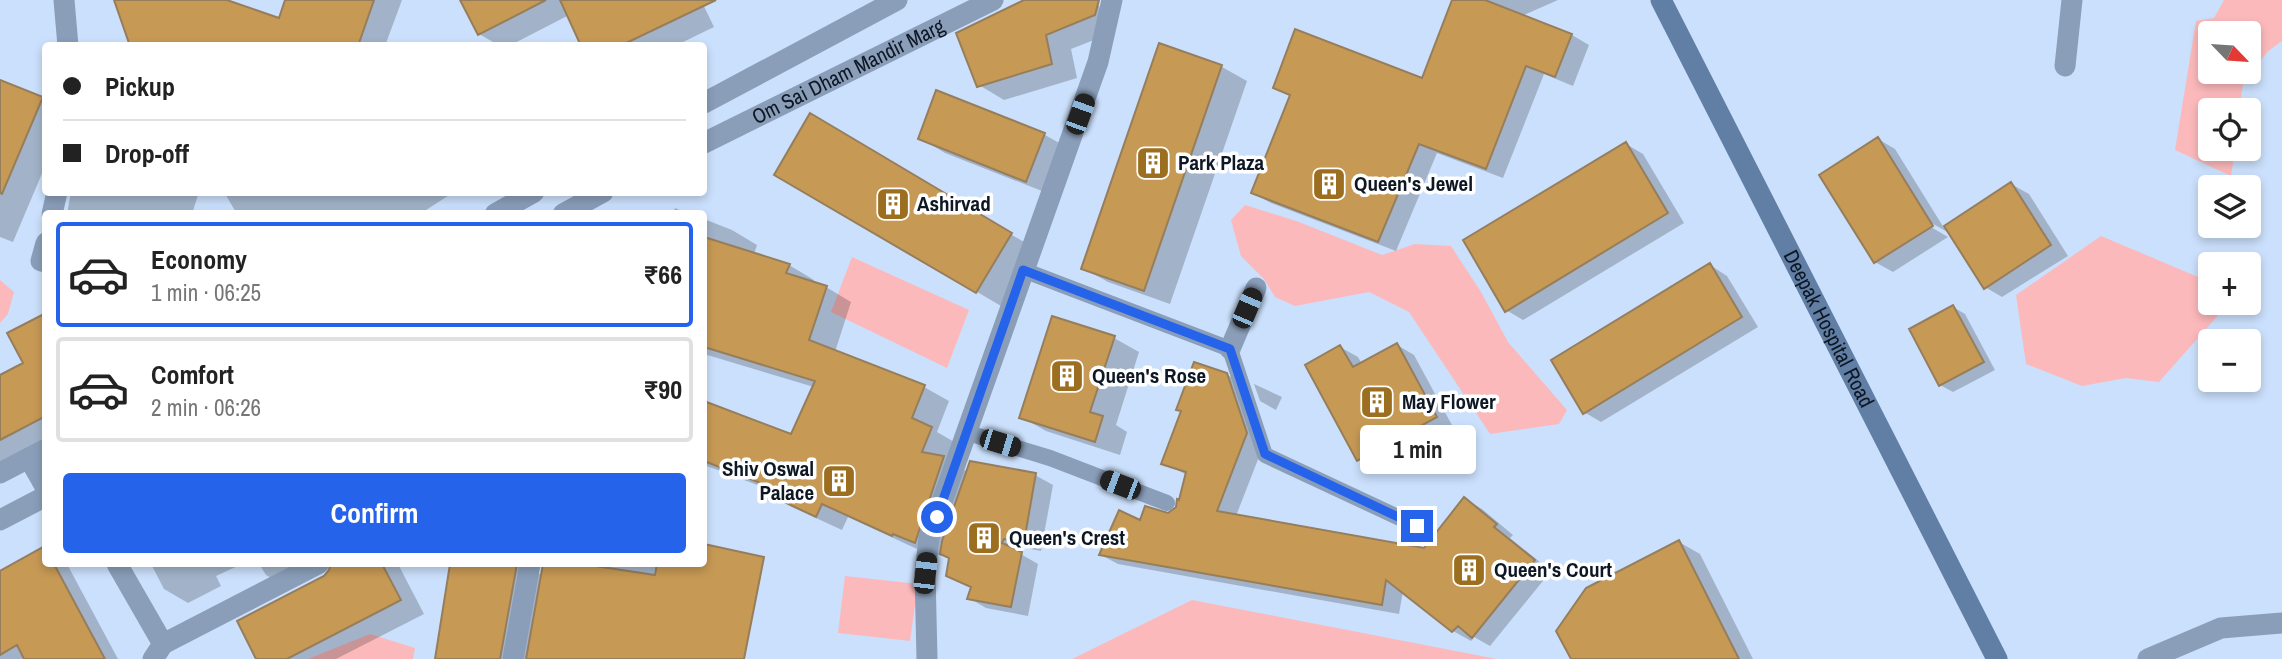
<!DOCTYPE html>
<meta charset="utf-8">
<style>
:root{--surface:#fff;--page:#f6f6f6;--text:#222;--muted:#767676;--line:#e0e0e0;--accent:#2563eb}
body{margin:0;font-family:"Archivo Narrow",sans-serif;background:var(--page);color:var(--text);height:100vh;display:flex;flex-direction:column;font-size:26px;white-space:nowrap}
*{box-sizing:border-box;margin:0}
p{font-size:23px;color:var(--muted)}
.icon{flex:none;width:38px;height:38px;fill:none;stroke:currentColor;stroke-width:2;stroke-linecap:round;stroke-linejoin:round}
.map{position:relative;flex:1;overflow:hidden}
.details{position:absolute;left:42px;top:210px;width:665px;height:357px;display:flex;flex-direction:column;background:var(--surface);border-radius:7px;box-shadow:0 4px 10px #0003}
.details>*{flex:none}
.hud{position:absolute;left:42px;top:42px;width:665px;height:154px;border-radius:7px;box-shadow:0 4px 10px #0003;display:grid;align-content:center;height:154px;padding:0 21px;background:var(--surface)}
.needle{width:46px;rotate:115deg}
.buttons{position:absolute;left:2198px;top:21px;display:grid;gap:14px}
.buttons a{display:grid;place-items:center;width:63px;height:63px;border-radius:7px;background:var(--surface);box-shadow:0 4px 10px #0003;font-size:35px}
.end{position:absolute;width:32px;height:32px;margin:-16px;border:9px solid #2563eb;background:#fff;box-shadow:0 0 0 4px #fff}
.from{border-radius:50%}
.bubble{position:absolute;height:49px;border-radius:7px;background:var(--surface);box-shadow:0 4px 10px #0003;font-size:23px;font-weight:700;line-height:49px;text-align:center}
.car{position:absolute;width:21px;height:42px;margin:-21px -10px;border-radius:9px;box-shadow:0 0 5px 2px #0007;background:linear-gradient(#222 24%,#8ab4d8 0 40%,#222 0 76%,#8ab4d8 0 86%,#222 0)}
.hud b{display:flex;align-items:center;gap:24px;height:66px;font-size:26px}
.hud b+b{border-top:2px solid var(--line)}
.hud i{width:18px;height:18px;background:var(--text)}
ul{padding:12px 0 0;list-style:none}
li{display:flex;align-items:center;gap:21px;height:105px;margin:0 14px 10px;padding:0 7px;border:4px solid var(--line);border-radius:7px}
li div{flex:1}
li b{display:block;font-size:26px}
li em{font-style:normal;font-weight:700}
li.current{border-color:var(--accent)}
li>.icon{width:63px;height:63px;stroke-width:1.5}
.button{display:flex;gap:14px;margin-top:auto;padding:14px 21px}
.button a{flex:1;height:80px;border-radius:7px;background:var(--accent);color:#fff;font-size:28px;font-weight:700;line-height:80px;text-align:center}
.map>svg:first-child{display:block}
.green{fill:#fcb9bc;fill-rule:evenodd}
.shadow{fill:#0003}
.building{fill:#c69955;stroke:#967e5c;stroke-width:2}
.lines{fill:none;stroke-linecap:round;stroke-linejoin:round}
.lane{stroke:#8a9eb9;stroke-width:16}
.street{stroke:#8a9eb9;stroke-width:21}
.secondary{stroke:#617ea5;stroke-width:21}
.route{stroke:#2563eb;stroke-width:9}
.labels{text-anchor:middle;stroke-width:7;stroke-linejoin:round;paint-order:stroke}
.street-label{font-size:21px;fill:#0e1824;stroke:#fff}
.poi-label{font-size:21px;font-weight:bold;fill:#0e1824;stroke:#fff;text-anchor:start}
</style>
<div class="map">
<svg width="2282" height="659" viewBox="0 0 2282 659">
<rect width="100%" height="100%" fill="#cbe0fc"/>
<path class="green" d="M 2224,0 L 2282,0 L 2282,41 L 2267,52 L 2243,84 L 2239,110 L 2210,110 L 2210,149 L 2235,149 L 2231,176 L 2175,150 L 2196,21 L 2214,18 ZM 2249,33 L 2249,72 L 2210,72 L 2210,33 Z
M 1245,205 L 1299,222 L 1382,255 L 1415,244 L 1451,246 L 1481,292 L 1508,342 L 1567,410 L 1559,424 L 1490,434 L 1409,312 L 1369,292 L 1295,306 L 1275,297 L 1264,279 L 1241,256 L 1231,220 Z
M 2101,236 L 2210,282 L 2210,303 L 2229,303 L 2159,382 L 2126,378 L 2082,386 L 2026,364 L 2016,295 Z
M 852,257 L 969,310 L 947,368 L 831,312 Z
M 0,280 L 14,292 L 8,314 L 0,323 Z
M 845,576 L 918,584 L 910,641 L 838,633 Z
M 1192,600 L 1497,659 L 1072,659 Z
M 370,634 L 415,648 L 413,659 L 308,659 Z"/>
<path class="shadow" d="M 116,0 L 222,0 L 280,20 L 287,0 L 402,0 L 385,46 L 132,46 Z
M 462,0 L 701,0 L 714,27 L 675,46 L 583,46 L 569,15 L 509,46 L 500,46 L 479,34 Z
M 1028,0 L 1096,0 L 1112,33 L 1071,49 L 1077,78 L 1004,100 L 979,85 Z
M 1454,0 L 1558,0 L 1522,16 L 1572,35 L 1589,45 L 1573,86 L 1544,74 L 1503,178 L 1437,153 L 1396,251 L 1271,203 L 1253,193 L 1291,97 L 1275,87 L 1423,80 Z
M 1160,46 L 1222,67 L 1247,81 L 1170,304 L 1108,282 L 1083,268 Z
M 0,82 L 46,100 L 46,164 L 13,242 L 0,237 Z
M 946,96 L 1045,135 L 1070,149 L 1052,195 L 945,153 L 920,138 Z
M 810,116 L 1036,249 L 1001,306 L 777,174 Z
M 1878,139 L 1895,149 L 1944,228 L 2011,184 L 2029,194 L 2068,256 L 2002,297 L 1985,287 L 1951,234 L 1926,220 L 1924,223 L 1948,237 L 1893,272 L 1875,262 Z
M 1626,144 L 1643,154 L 1684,223 L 1523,320 L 1506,310 Z
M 71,192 L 199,192 L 192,214 L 67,214 Z
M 224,192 L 454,192 L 420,214 L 237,214 Z
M 675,208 L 689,214 L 673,214 Z
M 704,219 L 732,230 L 757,245 L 754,254 L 789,265 L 814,280 L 813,283 L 826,287 L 851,302 L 835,352 L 924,387 L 949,401 L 937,432 L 956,443 L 949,461 L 968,472 L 1035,475 L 1053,485 L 1041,551 L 1021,547 L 1019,553 L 1038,564 L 1028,616 L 986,608 L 969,598 L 972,588 L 948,575 L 951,558 L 942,553 L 941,556 L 918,547 L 917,549 L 848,517 L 842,530 L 792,507 L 767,493 L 768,489 L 704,465 L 704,403 L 792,436 L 814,387 L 704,354 Z
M 1710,265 L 1727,276 L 1758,327 L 1601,422 L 1584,412 Z
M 1953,307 L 1965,314 L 1995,370 L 1953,392 L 1940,385 Z
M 46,315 L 46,448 L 0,471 L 0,377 L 25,364 Z
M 1114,338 L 1139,352 L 1116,425 L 1127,432 L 1120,455 L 1046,431 L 1021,417 Z
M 1397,345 L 1414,355 L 1453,427 L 1376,470 L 1358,459 L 1340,347 L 1358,357 L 1362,364 Z
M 1226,374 L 1244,385 L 1264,444 L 1236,516 L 1424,550 L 1465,499 L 1482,509 L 1513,535 L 1510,538 L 1551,571 L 1490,646 L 1474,637 L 1471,641 L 1453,631 L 1403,591 L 1399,614 L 1118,564 L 1101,555 L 1141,522 L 1168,515 L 1178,508 L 1187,475 L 1164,463 Z
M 1254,384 L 1282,397 L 1276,410 L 1260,401 Z
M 1679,542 L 1700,554 L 1753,659 L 1572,659 Z
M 704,546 L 719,549 L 724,659 L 437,659 L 452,564 L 522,564 L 543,576 L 544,564 L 704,564 Z
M 45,548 L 46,564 L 67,564 L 118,659 L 0,659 L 0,573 Z
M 151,564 L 242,564 L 216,576 L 221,586 L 188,603 L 164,589 Z
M 259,564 L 398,564 L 424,614 L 336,659 L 258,659 L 331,568 L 290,589 L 266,575 Z"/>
<path class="building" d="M 114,0 L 227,0 L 279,18 L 285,0 L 374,0 L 358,46 L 130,46 Z
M 460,0 L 546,0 L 478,35 Z
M 560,0 L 716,0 L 620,46 L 581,46 Z
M 1024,0 L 1099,0 L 1095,15 L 1046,35 L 1052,64 L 977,87 L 956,33 Z
M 1452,0 L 1485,0 L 1572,34 L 1555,77 L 1526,66 L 1486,169 L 1419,144 L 1378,242 L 1251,193 L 1290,95 L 1273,88 L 1295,29 L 1422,78 Z
M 1159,43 L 1222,65 L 1144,291 L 1081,269 Z
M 0,80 L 43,97 L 2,194 L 0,193 Z
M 936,90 L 1045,133 L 1026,182 L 918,139 Z
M 810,113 L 1012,233 L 976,293 L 774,175 Z
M 1878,137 L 1933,226 L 1874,263 L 1819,175 Z
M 1626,142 L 1668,213 L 1505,312 L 1463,240 Z
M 2011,182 L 2051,245 L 1984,289 L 1944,226 Z
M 704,237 L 790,264 L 786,273 L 827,286 L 809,340 L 925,385 L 912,418 L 932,427 L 922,452 L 944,456 L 915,543 L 893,534 L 892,536 L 822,504 L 816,517 L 765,493 L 768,486 L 704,461 L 704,401 L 791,434 L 815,381 L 704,347 Z
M 1710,263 L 1742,317 L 1583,414 L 1551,360 Z
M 1953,305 L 1984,362 L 1939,386 L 1909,329 Z
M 46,313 L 46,416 L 0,440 L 0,375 L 23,363 L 7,333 Z
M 1052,316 L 1115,336 L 1090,412 L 1103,416 L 1095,442 L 1019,418 Z
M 1397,343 L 1437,417 L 1357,461 L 1305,365 L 1340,345 L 1353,367 Z
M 1194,362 L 1227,373 L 1247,433 L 1217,511 L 1424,548 L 1464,497 L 1497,524 L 1494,527 L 1535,560 L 1472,638 L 1458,626 L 1452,632 L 1386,580 L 1382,605 L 1099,555 L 1119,510 L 1140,520 L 1145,506 L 1168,513 L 1176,507 L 1177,499 L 1179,500 L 1186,472 L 1161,464 L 1181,411 L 1176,410 Z
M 970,461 L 1036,473 L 1024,542 L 1004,539 L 1002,543 L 1022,552 L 1011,607 L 967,599 L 971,587 L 946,576 L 949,558 L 940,554 L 942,541 Z
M 1679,540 L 1739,659 L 1571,659 L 1556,631 L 1586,588 Z
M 704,544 L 764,557 L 744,659 L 526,659 L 543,564 L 582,564 L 655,575 L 657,564 L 704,564 Z
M 45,546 L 46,564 L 54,564 L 105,659 L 24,659 L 17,645 L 0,655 L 0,571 Z
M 331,564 L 382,564 L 401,600 L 287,659 L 256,659 L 237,621 L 324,576 L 329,570 Z
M 450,564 L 517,564 L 500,659 L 435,659 Z"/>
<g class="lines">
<path class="lane" d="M 1023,270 L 1230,349 L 1265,455 L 1417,526
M 965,432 L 1050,458 L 1167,503"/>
<g class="street">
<path d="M 64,0 L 68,46"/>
<path d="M 2065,66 L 2072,0"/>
<path d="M 704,103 L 897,0"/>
<path id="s1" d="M 704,143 L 993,0"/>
<path d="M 52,214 L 57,192"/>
<path d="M 495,214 L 534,192"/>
<path d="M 563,214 L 603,192"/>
<path d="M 46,243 L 41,261 L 46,262"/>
<path d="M 1230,349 L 1256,288"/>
<path d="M 29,458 L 46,488"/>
<path d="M 0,473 L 46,449"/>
<path d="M 0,520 L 46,496"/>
<path d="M 117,564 L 163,644"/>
<path d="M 153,659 L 163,644 L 318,564"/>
<path d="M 513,659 L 530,564"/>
<path d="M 927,659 L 925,573 L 929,538 L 1098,62 L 1112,0"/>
<path d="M 2148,659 L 2221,628 L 2282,623"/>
</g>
<path class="secondary" id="s2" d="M 1661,0 L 1997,659"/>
</g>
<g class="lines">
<path class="route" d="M 937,517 L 1023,270 L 1230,349 L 1265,454 L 1417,526"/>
</g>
<defs>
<g id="building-square" transform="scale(1.75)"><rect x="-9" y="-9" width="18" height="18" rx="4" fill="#9c6e1f" stroke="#fff"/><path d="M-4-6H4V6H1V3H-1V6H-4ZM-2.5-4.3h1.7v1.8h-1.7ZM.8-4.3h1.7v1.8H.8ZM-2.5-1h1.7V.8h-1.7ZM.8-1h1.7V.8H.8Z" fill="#fff"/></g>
</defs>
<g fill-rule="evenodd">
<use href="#building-square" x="1153" y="163"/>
<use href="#building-square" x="1329" y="184"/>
<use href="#building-square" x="893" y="204"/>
<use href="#building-square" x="1067" y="376"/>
<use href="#building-square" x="1377" y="402"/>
<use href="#building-square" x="839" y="481"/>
<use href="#building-square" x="984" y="538"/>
<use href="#building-square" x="1469" y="570"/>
</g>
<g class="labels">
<g class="street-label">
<text dy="7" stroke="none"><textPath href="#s1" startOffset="161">Om Sai Dham Mandir Marg</textPath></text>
<text dy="7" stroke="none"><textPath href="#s2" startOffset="369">Deepak Hospital Road</textPath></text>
</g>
<g class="poi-label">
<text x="1178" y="170">Park Plaza</text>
<text x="1354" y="191">Queen's Jewel</text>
<text x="917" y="211">Ashirvad</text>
<text x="1092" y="383">Queen's Rose</text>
<text x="1402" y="409">May Flower</text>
<text x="814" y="476" text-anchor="end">Shiv Oswal<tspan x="814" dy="24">Palace</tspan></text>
<text x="1009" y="545">Queen's Crest</text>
<text x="1494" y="577">Queen's Court</text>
</g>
</g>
</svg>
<div class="buttons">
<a><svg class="needle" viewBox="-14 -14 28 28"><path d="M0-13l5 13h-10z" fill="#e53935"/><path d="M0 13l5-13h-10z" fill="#767676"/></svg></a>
<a><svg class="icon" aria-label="locate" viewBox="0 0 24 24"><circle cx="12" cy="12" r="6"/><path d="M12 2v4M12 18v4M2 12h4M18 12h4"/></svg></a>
<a><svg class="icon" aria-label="layers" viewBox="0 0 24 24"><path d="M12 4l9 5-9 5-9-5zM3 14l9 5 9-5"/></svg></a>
<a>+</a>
<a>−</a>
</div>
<i class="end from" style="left:937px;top:517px"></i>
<i class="end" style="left:1417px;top:526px"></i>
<div class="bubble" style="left:1360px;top:425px;width:116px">1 min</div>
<i class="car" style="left:1080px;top:114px;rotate:20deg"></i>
<i class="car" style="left:1247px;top:308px;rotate:23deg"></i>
<i class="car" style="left:1000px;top:443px;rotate:107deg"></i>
<i class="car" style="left:1120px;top:485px;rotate:291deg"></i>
<i class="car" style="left:925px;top:573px;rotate:7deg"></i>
<div class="hud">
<b><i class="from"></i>Pickup</b>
<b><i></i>Drop-off</b>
</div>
<section class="details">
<ul>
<li class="current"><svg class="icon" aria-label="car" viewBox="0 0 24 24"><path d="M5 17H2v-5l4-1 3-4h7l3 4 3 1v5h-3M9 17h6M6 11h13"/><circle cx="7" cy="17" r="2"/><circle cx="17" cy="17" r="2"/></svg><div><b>Economy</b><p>1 min · 06:25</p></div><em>₹66</em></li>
<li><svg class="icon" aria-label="car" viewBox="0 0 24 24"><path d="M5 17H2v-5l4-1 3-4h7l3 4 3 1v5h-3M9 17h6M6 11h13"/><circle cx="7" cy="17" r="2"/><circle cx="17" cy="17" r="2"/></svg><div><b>Comfort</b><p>2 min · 06:26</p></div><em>₹90</em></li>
</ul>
<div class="button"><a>Confirm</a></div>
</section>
</div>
